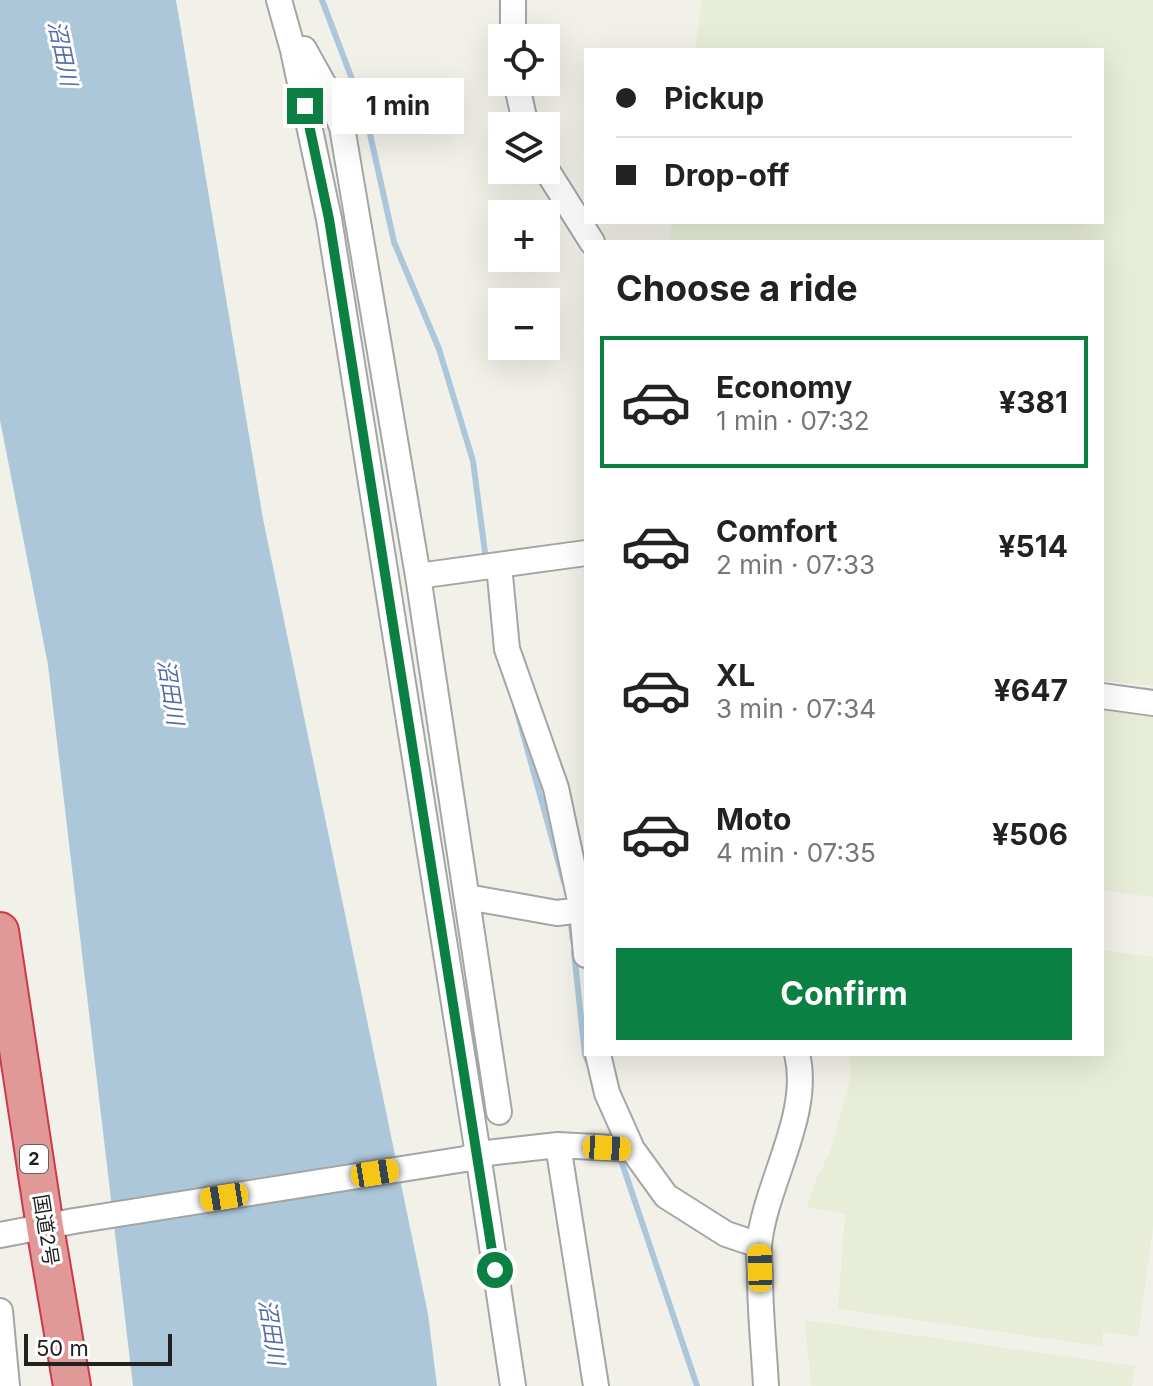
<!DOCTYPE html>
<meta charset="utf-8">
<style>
:root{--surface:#fff;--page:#f2f2f2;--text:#222;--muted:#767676;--line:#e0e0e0;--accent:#0b8043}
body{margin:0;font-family:Inter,"Noto Sans JP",sans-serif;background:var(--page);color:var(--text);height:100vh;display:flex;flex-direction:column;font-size:30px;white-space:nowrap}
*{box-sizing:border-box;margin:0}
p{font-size:26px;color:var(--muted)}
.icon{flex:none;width:44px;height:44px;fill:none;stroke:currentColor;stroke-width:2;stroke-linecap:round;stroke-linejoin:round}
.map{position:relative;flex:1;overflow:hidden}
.drawer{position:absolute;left:584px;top:240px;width:520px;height:816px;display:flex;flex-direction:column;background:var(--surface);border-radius:0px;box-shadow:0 8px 32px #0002}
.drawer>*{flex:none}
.hud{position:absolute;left:584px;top:48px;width:520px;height:176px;border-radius:0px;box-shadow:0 8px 32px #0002;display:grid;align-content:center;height:176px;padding:0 32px;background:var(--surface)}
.tools{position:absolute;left:488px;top:24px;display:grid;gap:16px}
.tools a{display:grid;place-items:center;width:72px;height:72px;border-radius:0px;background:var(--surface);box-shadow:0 8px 32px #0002;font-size:40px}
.scale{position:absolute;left:24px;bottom:20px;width:148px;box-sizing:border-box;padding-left:8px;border:4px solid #212121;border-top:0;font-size:22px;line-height:28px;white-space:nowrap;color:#212121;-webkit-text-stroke:6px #fff;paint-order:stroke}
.end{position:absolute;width:36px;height:36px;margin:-18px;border:10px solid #0b8043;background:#fff;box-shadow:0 0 0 4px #fff}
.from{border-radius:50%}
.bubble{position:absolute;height:56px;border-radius:0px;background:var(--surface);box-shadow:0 8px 32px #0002;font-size:26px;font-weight:700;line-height:56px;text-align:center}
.car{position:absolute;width:24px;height:48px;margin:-24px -12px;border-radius:10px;box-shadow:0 0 6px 2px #0007;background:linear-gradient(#f5c518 24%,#345 0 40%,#f5c518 0 76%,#345 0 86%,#f5c518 0)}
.hud b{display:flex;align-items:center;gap:28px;height:76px;font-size:30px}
.hud b+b{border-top:2px solid var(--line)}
.hud i{width:20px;height:20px;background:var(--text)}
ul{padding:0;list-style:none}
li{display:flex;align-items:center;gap:24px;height:132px;margin:0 16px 12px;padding:0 16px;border:4px solid transparent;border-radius:0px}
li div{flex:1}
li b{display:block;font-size:30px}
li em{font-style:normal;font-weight:700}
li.selected{border-color:var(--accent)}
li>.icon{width:72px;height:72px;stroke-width:1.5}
h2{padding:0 32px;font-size:36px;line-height:96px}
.primary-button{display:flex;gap:16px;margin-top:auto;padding:16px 32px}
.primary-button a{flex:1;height:92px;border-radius:0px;background:var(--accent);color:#fff;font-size:32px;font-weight:700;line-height:92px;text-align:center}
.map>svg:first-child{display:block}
.farmland{fill:#e7edd6}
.water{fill:#adc7da}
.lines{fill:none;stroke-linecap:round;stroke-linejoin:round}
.stream{stroke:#adc7da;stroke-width:6}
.minor-casing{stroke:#a5a5a5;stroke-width:28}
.highway-casing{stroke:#ce374c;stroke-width:40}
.minor{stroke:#fff;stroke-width:24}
.highway{stroke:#e19998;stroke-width:36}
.route{stroke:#0b8043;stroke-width:10}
.labels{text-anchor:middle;stroke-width:6;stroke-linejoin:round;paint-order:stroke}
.shield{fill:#fff;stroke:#646464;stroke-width:2}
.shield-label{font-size:18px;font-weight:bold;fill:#212121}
.street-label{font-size:20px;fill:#212121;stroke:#fff}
.water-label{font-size:22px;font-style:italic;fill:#546eaa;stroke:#fff}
</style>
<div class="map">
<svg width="1153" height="1386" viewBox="0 0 1153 1386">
<rect width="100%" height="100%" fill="#f1f0e9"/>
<path class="farmland" d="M 702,0 L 1153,0 L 1153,686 L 1102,680 L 1102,242 L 670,242 L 672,222 L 1102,222 L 1102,50 L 695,50 Z
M 1102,707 L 1153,713 L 1153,897 L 1102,890 Z
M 1102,950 L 1153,957 L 1153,1227 L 1138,1337 L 1103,1332 L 1102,1346 L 838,1309 L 845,1214 L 807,1207 L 816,1180 L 830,1152 L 851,1076 L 848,1054 L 1102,1054 Z
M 805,1320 L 1135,1366 L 1132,1386 L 811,1386 Z"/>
<path class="water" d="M 0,0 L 176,0 L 263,519 L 428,1314 L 437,1386 L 133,1386 L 48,665 L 0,420 Z"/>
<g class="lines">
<path class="stream" d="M 322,0 L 366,116 L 394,242 L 439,349 L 473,461 L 486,560
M 516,708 L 564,882
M 570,917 L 573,941
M 574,952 L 585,1055 L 589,1064
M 619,1154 L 697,1386"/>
<g class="minor-casing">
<path id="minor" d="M 279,0 L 293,50 L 329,219 L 478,1154 L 513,1386
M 513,0 L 513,38
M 304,49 L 329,94 L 342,127 L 418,576 L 499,1112
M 516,82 L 526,126
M 546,169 L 592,242
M 499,565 L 507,649 L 556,788 L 582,910 L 586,955
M 418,576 L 586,553
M 1102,696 L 1153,703
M 467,897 L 557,913 L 582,910
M 598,1054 L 607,1093 L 632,1149 L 666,1196 L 726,1234 L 759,1245
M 558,1145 L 596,1386
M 0,1235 L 74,1221 L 465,1159 L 478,1154 L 558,1145 L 632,1149
M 0,1311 L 7,1386
M 766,1386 C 764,1349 760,1312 760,1276 C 760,1266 758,1255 759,1245 C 765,1184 812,1115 797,1054"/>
</g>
<g class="highway-casing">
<path id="highway" d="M 0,931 L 45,1227 L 72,1386"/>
</g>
<use href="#minor" class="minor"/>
<use href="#highway" class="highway"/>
</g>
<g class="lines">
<path class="route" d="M 305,106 L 329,219 L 495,1270"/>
</g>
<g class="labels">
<rect class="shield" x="20" y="1145" width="28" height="28" rx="6"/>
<g class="shield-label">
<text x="34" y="1165">2</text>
</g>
<g class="street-label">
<text transform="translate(46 1230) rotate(81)" y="7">国道2号</text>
</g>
<g class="water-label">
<text transform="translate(63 53) rotate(78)" y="8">沼田川</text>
<text transform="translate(171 692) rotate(81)" y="8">沼田川</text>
<text transform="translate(272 1332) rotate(81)" y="8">沼田川</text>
</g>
</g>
</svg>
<div class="tools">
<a><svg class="icon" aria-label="locate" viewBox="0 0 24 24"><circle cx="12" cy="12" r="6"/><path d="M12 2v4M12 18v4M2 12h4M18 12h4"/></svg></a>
<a><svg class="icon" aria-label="layers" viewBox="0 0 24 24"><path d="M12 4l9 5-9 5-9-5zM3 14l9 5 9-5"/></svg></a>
<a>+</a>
<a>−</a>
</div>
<div class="scale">50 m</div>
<i class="end from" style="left:495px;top:1270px"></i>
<i class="end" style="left:305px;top:106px"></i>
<div class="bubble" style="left:332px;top:78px;width:132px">1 min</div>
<i class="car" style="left:607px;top:1148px;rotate:93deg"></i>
<i class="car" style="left:375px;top:1173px;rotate:81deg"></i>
<i class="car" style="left:224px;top:1197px;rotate:261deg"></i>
<i class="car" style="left:760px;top:1268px;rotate:359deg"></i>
<div class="hud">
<b><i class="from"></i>Pickup</b>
<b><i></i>Drop-off</b>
</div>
<section class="drawer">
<h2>Choose a ride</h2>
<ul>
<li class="selected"><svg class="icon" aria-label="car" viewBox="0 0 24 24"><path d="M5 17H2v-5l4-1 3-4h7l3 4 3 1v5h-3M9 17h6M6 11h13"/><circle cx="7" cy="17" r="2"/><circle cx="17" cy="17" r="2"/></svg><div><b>Economy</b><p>1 min · 07:32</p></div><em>¥381</em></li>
<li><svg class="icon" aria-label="car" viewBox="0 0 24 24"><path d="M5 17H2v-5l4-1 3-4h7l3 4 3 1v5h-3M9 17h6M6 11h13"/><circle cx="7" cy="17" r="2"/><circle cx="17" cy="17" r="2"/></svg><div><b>Comfort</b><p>2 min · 07:33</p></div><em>¥514</em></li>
<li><svg class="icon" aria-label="car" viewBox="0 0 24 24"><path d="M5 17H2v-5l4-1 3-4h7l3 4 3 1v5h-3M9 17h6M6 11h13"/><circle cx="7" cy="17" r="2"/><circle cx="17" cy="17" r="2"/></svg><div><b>XL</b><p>3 min · 07:34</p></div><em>¥647</em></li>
<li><svg class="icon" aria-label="car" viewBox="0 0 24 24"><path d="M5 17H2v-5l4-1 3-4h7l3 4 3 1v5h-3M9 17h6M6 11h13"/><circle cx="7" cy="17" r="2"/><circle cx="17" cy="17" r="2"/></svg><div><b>Moto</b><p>4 min · 07:35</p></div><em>¥506</em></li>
</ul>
<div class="primary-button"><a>Confirm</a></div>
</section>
</div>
